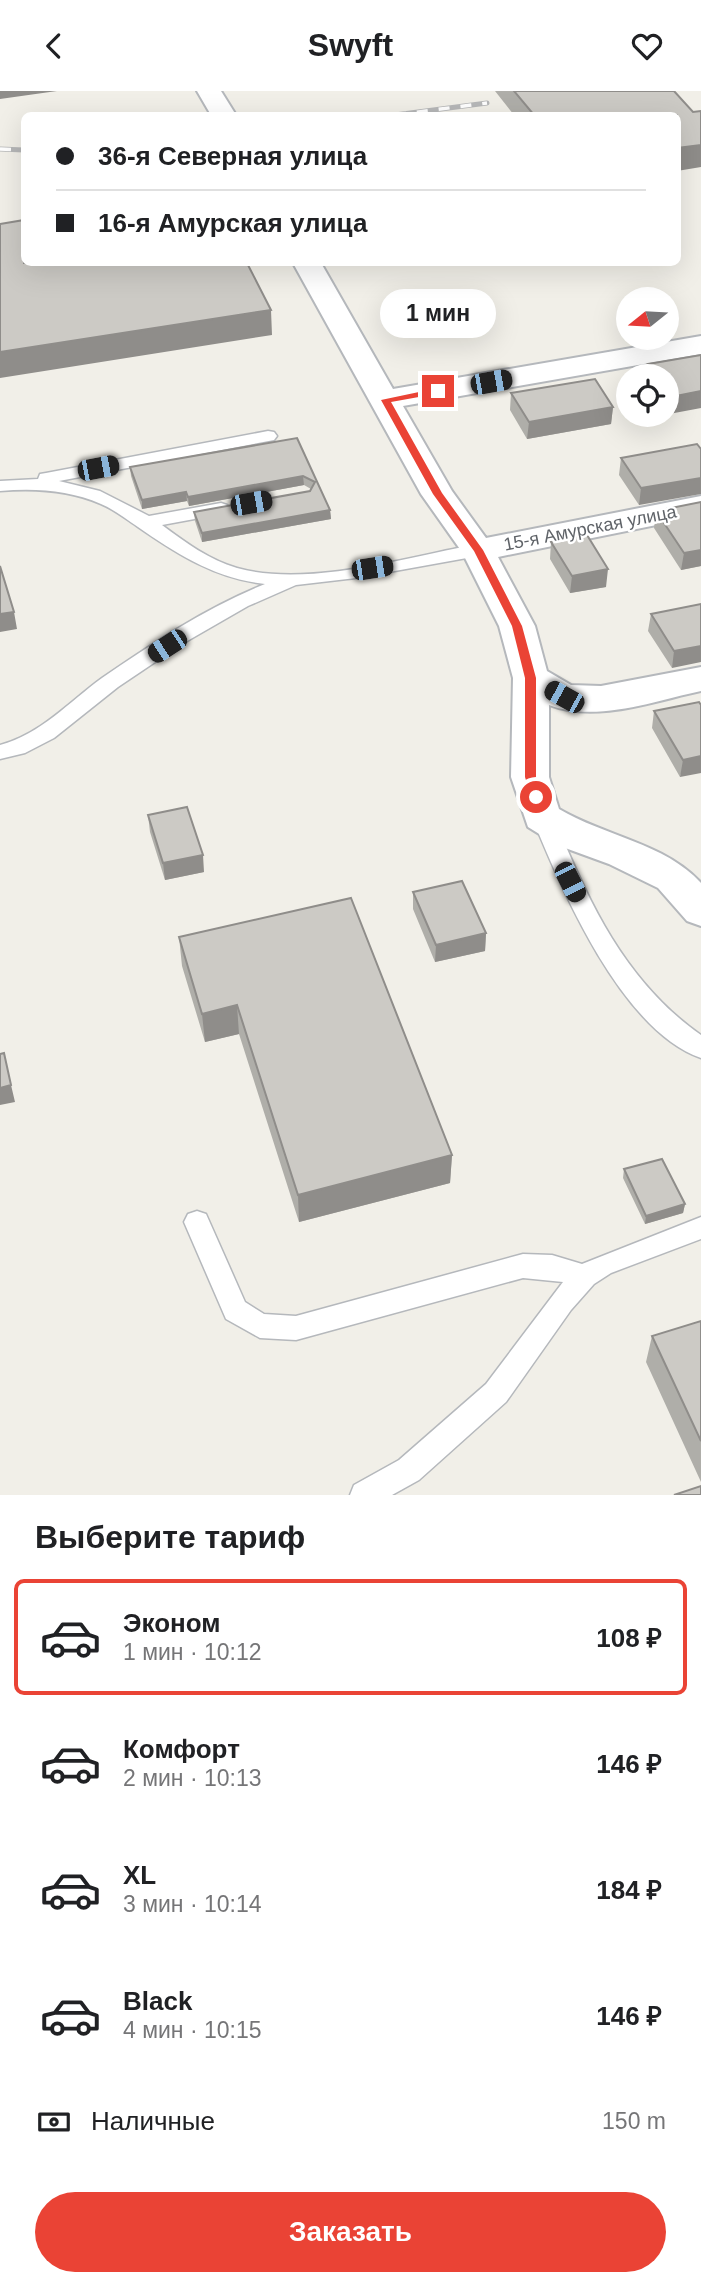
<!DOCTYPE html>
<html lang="ru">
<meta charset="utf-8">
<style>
:root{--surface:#fff;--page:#f2f2f2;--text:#202124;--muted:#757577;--line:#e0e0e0;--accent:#ea4335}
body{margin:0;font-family:Helvetica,sans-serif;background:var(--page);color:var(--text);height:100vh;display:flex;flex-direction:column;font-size:26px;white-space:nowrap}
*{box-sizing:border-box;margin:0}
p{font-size:23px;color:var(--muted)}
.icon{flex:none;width:38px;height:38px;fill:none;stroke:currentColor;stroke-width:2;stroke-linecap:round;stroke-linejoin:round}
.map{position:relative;height:1404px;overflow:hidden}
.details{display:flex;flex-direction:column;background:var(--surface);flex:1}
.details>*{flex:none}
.top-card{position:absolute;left:21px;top:21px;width:660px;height:154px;border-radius:10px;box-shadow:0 7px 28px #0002;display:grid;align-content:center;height:154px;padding:0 35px;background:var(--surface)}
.needle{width:46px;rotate:252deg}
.controls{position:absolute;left:616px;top:196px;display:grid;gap:14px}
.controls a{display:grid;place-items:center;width:63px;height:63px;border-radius:50%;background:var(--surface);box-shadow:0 7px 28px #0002;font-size:35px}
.end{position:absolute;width:32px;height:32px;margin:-16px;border:9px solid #ea4335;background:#fff;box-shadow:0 0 0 4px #fff}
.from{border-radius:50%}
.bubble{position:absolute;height:49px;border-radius:24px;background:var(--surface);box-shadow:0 7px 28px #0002;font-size:23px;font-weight:600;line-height:49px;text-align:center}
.car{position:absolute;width:21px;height:42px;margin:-21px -10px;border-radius:9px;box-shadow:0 0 5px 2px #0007;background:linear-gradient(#222 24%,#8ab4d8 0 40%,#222 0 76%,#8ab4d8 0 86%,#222 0)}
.top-card b{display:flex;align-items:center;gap:24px;height:66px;font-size:26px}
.top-card b+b{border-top:2px solid var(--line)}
.top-card i{width:18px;height:18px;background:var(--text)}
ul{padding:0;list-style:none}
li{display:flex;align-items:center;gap:21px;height:116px;margin:0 14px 10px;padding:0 21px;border:4px solid transparent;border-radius:10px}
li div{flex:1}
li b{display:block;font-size:26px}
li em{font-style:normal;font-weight:600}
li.active{border-color:var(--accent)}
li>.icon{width:63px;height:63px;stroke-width:1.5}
h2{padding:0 35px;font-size:32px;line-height:84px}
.pay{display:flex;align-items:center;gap:18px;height:77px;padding:0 35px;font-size:26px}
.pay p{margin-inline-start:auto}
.button{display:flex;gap:14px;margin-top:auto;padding:14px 35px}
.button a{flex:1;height:80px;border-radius:42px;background:var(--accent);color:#fff;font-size:28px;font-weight:600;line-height:80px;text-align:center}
header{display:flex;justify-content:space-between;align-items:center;height:91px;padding:0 35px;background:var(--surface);font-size:32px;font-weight:600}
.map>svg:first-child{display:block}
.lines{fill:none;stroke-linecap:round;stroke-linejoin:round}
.service-casing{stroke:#b5b8bc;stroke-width:3}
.minor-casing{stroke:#b5b8bc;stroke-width:4}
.service{fill:#fff;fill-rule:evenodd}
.minor{fill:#fff;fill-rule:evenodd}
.rail-casing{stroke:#b6b7b8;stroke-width:5}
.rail{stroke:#fff;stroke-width:3.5;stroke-dasharray:11;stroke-linecap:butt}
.wall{fill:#afaea9}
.shaded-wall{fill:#8f8d8a}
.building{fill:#cccac5;stroke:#8f8d8a;stroke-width:2}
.route{fill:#ea4335}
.labels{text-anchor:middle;stroke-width:5;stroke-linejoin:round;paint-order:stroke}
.street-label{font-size:18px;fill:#5f6368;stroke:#fff}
</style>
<header><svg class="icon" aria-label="back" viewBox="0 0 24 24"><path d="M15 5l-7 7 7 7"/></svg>Swyft<svg class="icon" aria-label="heart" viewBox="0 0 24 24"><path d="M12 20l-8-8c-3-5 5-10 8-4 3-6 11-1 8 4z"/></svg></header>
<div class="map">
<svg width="701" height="1404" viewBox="0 0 701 1404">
<rect width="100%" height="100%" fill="#f1efe8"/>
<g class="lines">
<g class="service-casing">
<path id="service" d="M 268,340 L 274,341 L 277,345 L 274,349 L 59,390 L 100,400 L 149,425 L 221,412 L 227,414 L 230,418 L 227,422 L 162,434 C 185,451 209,469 237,477 C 308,497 407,466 478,453 L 487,459 L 478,465 L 356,487 L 296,494 L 248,515 L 182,553 L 118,596 L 54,647 L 25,662 L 0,668 L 0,654 C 41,643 69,611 102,587 C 153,552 207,516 265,493 C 216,488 177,463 138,436 C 126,428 115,419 101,413 C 69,399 35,397 0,400 L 0,390 L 38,388 L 40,383 L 46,382 Z
M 543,718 L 551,721 L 554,726 C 587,809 625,891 701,944 L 701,967 C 622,940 561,798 532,726 L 535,721 Z
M 197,1120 L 206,1123 L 245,1211 L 264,1223 L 296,1225 L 523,1163 L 552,1164 L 582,1173 L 701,1126 L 701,1148 L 611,1182 L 594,1193 L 571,1219 L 506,1311 L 419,1389 L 392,1404 L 350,1404 L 354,1394 L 399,1369 L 486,1293 L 563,1191 L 523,1187 L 296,1249 L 260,1247 L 226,1228 L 184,1131 L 188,1123 Z"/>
</g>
<g class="minor-casing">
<path id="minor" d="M 197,0 L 221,0 L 236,24 L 211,24 Z
M 293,172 L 321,172 L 393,298 L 701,245 L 701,263 L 403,315 L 452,400 L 486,447 L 701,405 L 701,425 L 498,466 L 535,535 L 547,580 L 571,594 L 601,595 L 701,576 L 701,600 C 654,610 596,632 549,614 L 549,686 L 559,718 C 604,745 665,752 701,792 L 701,835 L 687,830 L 658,797 L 609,773 L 557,754 L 528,736 L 511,686 L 513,587 L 499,535 L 462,461 L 421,403 Z"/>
</g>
<use href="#service" class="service"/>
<use href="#minor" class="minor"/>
<g class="rail-casing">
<path id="rail" d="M 395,24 L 487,12
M 0,58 L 24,59"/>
</g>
<use href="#rail" class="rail"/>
</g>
<path class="wall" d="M 495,0 L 674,0 L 677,24 L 514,24 Z
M 701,264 L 669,323 L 667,319 L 667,285 L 647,285 L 648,273 Z
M 511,302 L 613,316 L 611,333 L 527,348 L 510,319 Z
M 297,347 L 330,419 L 331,428 L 202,451 L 195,430 L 194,421 L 310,400 L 311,398 L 304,394 L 189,415 L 187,410 L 142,418 L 131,385 L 130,376 Z
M 701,358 L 639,414 L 619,384 L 621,367 Z
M 701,411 L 701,475 L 681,479 L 654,437 L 656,420 Z
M 551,451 L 606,496 L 570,502 L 550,468 Z
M 701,513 L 672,577 L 648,540 L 651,523 Z
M 701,614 L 680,686 L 652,637 L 654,620 Z
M 148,724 L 204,781 L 165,789 L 150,741 Z
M 413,801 L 486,842 L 485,860 L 435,871 L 413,818 Z
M 179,846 L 452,1064 L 450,1092 L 299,1131 L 239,943 L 205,951 L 182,875 Z
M 624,1078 L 685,1113 L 683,1122 L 645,1133 L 623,1087 Z
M 701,1230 L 701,1391 L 646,1271 L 652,1245 Z"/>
<path class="shaded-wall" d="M 0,0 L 57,0 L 0,8 Z
M 701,54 L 701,76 L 677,80 L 677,57 Z
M 271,219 L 272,244 L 0,287 L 0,261 Z
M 701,300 L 701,317 L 669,323 L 671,306 Z
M 613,316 L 611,333 L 527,348 L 529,331 Z
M 303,385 L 304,394 L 189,415 L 188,406 Z
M 701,387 L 701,403 L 639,414 L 641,397 Z
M 186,401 L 187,410 L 142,418 L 142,409 Z
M 330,419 L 331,428 L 202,451 L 202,442 Z
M 701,459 L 701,475 L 681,479 L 684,462 Z
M 608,478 L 606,496 L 570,502 L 572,485 Z
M 14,521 L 17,538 L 0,541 L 0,523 Z
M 701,555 L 701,571 L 672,577 L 674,560 Z
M 701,665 L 701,682 L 680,686 L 683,669 Z
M 203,764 L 204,781 L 165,789 L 163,772 Z
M 486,842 L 485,860 L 435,871 L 436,854 Z
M 237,914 L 239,943 L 205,951 L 202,923 Z
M 11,994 L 15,1011 L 0,1014 L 0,997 Z
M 452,1064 L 450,1092 L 299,1131 L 298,1104 Z
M 685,1113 L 683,1122 L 645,1133 L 646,1125 Z"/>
<path class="building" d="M 514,0 L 674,0 L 693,21 L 701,20 L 701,54 L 677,57 L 677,24 L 534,24 Z
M 24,129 L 24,172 L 247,172 L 271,219 L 0,261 L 0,133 Z
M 701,264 L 701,300 L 671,306 L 667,299 L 667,285 L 657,285 L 648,273 Z
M 595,288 L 613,316 L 529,331 L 511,302 Z
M 297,347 L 330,419 L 202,442 L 194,421 L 310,400 L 315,391 L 303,385 L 188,406 L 186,401 L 142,409 L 130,376 Z
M 697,353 L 701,358 L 701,387 L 641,397 L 621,367 Z
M 701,411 L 701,459 L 684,462 L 656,420 Z
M 587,444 L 608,478 L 572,485 L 551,451 Z
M 0,475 L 14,521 L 0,523 Z
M 701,513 L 701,555 L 674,560 L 651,523 Z
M 699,611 L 701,614 L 701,665 L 683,669 L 654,620 Z
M 187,716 L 203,764 L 163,772 L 148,724 Z
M 462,790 L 486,842 L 436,854 L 413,801 Z
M 351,807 L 452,1064 L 298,1104 L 237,914 L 202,923 L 179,846 Z
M 4,962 L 11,994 L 0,997 L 0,963 Z
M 662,1068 L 685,1113 L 646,1125 L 624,1078 Z
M 701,1230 L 701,1350 L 652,1245 Z
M 701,1395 L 701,1404 L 674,1404 Z"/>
<path class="route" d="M 438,297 L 441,302 L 391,311 L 442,402 L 483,459 L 522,535 L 536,587 L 536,686 L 542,706 L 536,710 L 531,706 L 525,686 L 525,587 L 512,535 L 474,460 L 433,403 L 381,309 Z"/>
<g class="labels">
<g class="street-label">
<text transform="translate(590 437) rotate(-11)" y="6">15-я Амурская улица</text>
</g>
</g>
</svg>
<div class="controls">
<a><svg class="needle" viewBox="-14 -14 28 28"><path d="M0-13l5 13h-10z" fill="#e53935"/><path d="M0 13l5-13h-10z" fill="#757577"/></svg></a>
<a><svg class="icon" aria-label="locate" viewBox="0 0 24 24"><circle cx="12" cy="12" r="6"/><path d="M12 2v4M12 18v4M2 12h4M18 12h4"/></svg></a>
</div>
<i class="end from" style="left:536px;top:706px"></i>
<i class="end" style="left:438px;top:300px"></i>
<div class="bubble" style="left:380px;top:198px;width:116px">1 мин</div>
<i class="car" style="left:491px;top:291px;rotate:80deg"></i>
<i class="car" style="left:98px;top:377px;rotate:79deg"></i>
<i class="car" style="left:251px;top:412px;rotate:80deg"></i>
<i class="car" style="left:372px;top:477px;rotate:81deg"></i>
<i class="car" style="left:167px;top:555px;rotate:237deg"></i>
<i class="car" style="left:564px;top:606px;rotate:299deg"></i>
<i class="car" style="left:570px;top:791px;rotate:153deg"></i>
<div class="top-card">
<b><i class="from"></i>36-я Северная улица</b>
<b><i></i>16-я Амурская улица</b>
</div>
</div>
<section class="details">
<h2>Выберите тариф</h2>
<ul>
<li class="active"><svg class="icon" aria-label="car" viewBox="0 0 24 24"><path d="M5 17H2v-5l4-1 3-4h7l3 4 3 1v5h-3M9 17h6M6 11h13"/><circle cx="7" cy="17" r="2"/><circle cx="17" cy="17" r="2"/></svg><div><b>Эконом</b><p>1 мин · 10:12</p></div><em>108 ₽</em></li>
<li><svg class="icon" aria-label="car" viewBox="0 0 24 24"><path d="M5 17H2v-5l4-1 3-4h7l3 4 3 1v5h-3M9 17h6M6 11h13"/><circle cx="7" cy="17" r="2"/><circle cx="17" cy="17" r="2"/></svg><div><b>Комфорт</b><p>2 мин · 10:13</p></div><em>146 ₽</em></li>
<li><svg class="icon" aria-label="car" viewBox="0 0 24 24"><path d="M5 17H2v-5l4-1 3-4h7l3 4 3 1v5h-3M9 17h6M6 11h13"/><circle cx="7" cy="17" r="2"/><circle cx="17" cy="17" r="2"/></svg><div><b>XL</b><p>3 мин · 10:14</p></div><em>184 ₽</em></li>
<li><svg class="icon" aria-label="car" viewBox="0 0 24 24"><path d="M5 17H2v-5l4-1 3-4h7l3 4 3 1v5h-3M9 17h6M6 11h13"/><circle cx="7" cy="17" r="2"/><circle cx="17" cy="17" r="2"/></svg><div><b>Black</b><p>4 мин · 10:15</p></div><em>146 ₽</em></li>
</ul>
<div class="pay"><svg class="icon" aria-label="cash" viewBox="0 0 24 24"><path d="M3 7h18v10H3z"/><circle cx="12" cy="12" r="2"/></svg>Наличные<p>150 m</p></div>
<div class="button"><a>Заказать</a></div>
</section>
